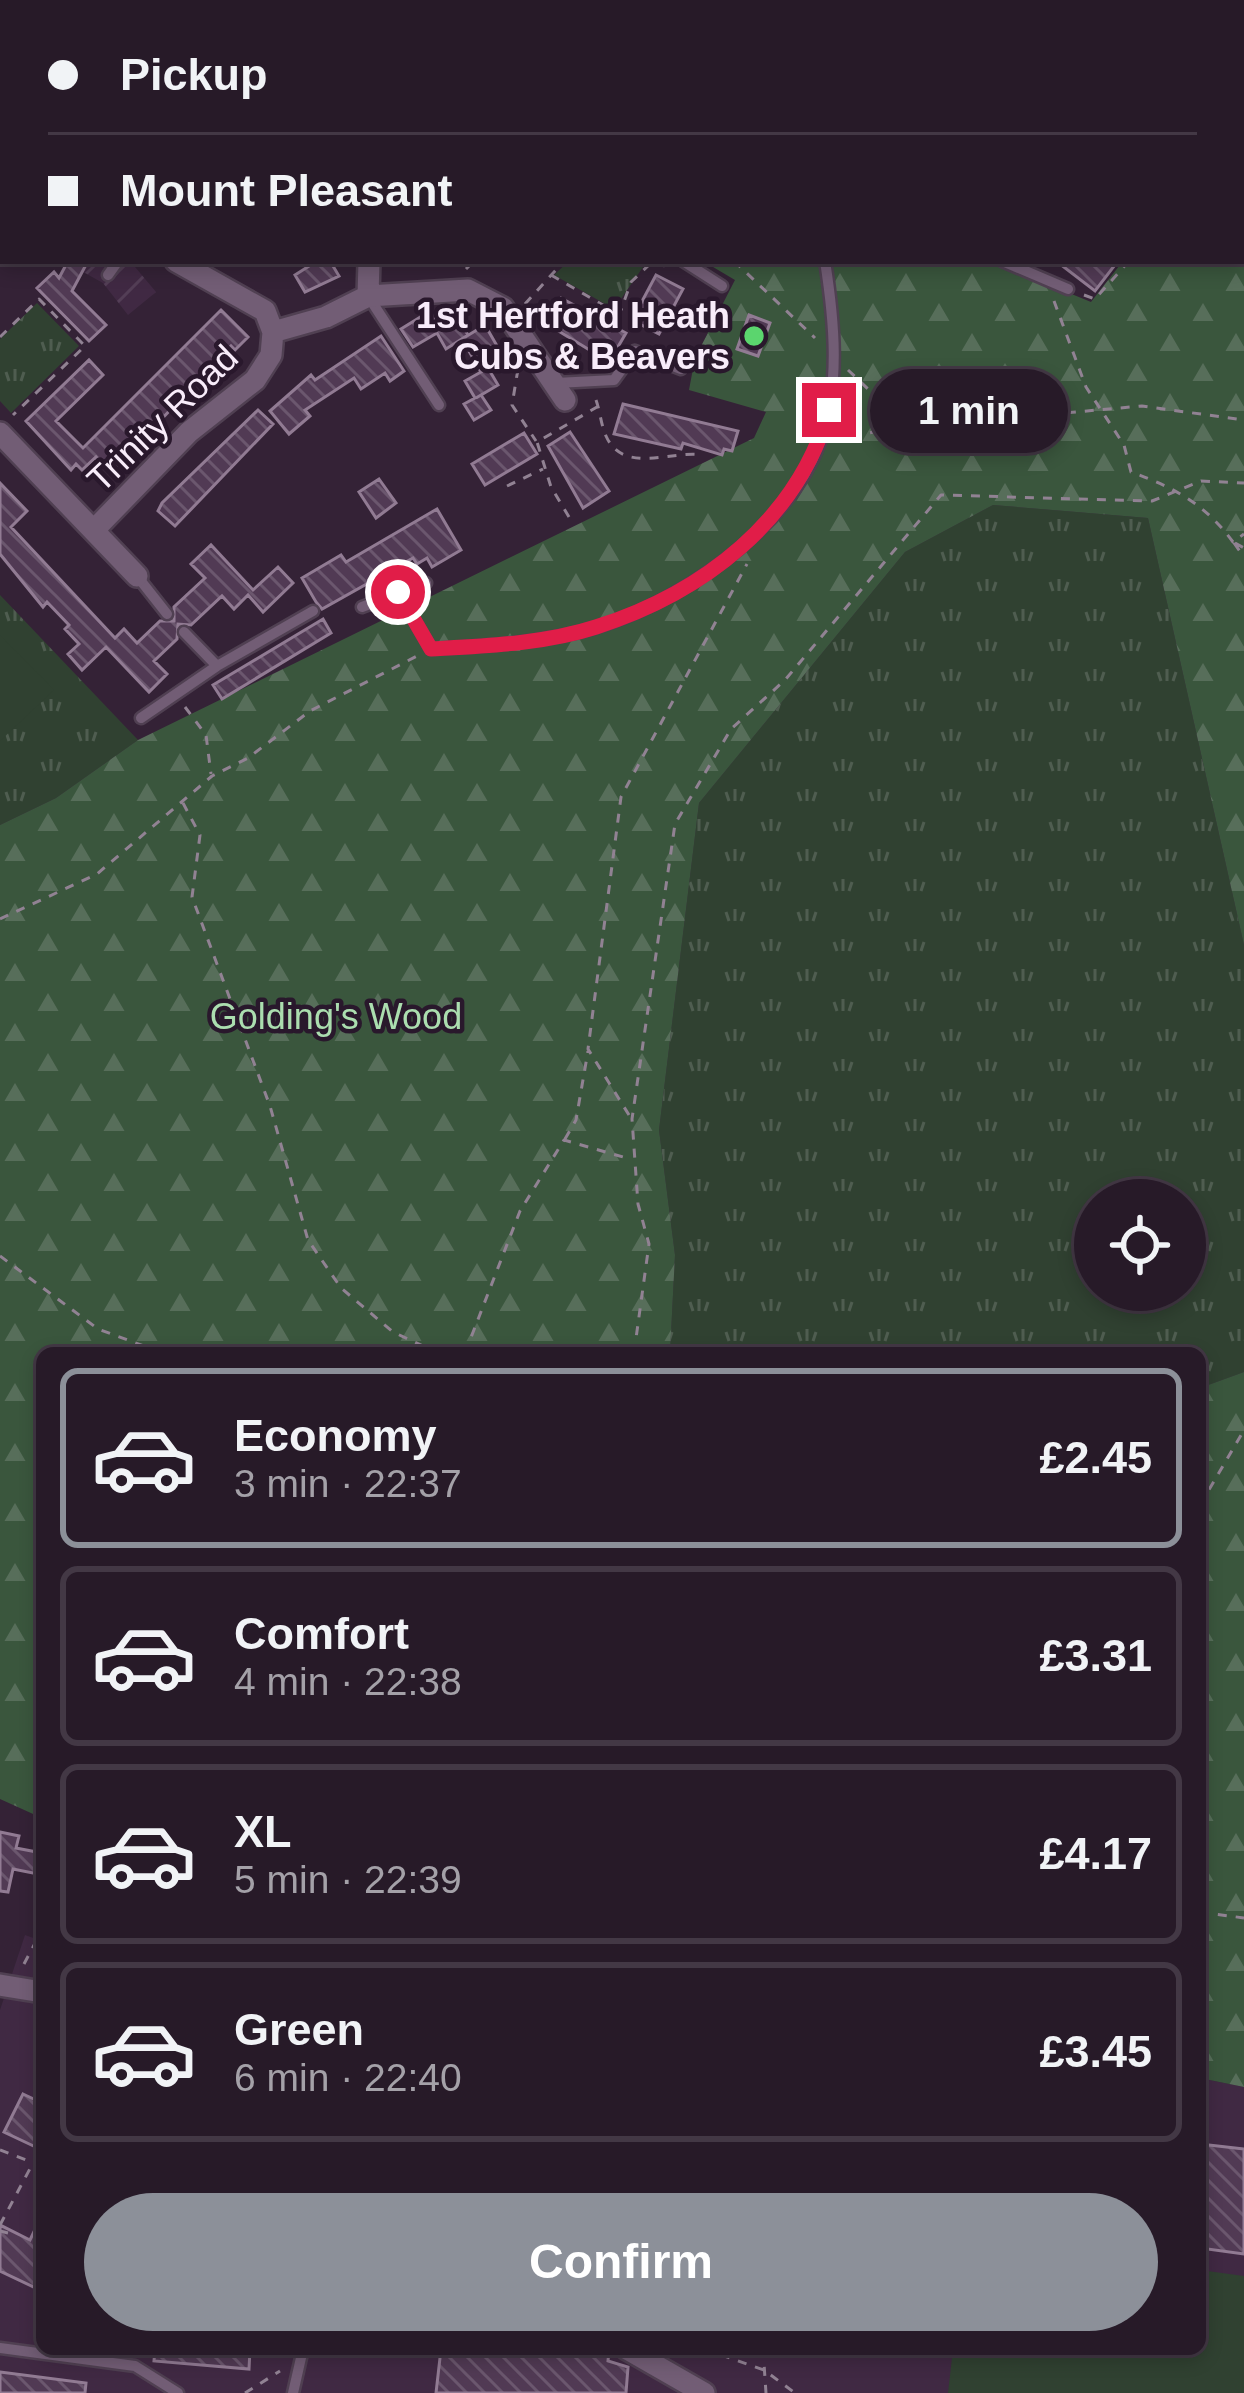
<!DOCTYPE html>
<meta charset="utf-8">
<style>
:root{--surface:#271a28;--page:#332734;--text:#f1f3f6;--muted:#a4a1a8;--line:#433845;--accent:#8c9099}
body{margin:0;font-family:Arial,sans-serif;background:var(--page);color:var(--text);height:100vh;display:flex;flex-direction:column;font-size:45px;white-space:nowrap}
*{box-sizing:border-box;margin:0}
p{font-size:39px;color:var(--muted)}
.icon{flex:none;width:66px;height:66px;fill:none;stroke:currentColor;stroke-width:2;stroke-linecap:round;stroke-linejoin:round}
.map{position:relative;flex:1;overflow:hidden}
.details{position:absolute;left:36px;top:1347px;width:1170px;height:1008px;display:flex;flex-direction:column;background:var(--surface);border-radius:18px;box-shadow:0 6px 18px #0003,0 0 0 3px var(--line)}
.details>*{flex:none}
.hud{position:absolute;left:0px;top:0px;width:1245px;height:264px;box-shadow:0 6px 18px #0003,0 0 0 3px var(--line);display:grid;align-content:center;height:264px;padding:0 48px;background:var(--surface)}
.fabs{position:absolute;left:1074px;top:1179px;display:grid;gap:24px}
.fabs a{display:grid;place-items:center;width:132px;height:132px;border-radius:50%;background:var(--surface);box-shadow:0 6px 18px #0003,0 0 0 3px var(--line);font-size:60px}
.end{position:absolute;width:54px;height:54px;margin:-27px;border:15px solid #e11d48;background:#fff;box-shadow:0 0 0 6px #fff}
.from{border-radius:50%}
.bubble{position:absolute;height:84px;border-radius:42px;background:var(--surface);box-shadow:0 6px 18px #0003,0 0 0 3px var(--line);font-size:39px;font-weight:800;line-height:84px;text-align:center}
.hud b{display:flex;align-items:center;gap:42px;height:114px;font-size:45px}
.hud b+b{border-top:3px solid var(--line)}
.hud i{width:30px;height:30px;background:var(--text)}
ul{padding:21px 0 0;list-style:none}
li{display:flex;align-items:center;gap:36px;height:180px;margin:0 24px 18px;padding:0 24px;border:6px solid var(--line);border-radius:18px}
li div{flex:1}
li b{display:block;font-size:45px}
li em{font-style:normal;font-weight:800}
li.selected{border-color:var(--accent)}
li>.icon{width:108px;height:108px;stroke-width:1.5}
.button{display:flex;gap:24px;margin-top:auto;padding:24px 48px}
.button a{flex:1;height:138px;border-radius:72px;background:var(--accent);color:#fff;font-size:48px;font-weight:800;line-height:138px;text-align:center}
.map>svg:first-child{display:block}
.built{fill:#402943}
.industrial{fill:url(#industrial-furrows)}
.grass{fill:url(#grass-tufts);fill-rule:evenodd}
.forest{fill:url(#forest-firs)}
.pitch{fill:#304131}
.building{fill:url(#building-back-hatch);stroke:#917b93;stroke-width:3}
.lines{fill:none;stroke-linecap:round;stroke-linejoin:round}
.lane-casing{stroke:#504052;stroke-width:15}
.street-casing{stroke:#504052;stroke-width:26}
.path{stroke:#918293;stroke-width:3;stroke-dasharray:9 9;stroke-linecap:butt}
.lane{stroke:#725d75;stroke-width:10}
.street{stroke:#725d75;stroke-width:21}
.route{stroke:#e11d48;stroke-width:15}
.poi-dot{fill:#5bd56e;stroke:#29182c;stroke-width:4.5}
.labels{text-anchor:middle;stroke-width:9;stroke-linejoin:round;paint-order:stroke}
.poi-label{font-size:36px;font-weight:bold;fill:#f8ecfa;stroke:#29182c;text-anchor:end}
.street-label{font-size:36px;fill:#f8ecfa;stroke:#29182c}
.park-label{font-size:36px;fill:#abdeaf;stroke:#29182c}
</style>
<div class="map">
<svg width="1244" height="2393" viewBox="0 0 1244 2393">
<defs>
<pattern id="industrial-furrows" width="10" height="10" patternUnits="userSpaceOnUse" patternTransform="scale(3)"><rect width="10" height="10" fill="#402943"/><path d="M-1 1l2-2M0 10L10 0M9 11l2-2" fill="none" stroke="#533e56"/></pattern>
<pattern id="grass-tufts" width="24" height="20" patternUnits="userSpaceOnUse" patternTransform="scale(3)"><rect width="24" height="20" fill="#304131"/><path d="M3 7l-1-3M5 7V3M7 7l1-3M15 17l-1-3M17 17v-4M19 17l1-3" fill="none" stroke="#4f5d50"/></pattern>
<pattern id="forest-firs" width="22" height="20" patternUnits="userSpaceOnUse" patternTransform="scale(3)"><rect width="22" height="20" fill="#3a563d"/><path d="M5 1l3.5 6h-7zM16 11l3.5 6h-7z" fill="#576e5a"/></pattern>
<pattern id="building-back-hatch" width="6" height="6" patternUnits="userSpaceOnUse" patternTransform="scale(3)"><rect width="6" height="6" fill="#513a54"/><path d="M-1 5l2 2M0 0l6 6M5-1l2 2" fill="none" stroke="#6b576e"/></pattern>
</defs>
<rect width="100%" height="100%" fill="#342236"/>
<path class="built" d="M 25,1935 L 42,1941 L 42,2349 L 1200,2349 L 1200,2078 L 1244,2087 L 1244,2393 L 0,2393 L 0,2010 Z"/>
<path class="industrial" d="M 130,261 L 156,292 L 128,315 L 103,283 L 67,263 Z"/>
<path class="grass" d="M 569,261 L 627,261 L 643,267 L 614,309 L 554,275 Z
M 37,303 L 79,346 L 11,413 L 0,401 L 0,339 Z
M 993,505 L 1148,518 L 1244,945 L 1244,1372 L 1200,1388 L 1200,1353 L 670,1353 L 675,1255 L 659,1130 L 699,803 L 905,552 ZM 1095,1200 L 1185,1200 L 1185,1290 L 1095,1290 Z
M 0,595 L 138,740 L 56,798 L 0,825 Z"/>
<path class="forest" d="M 1244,103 L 1244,945 L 1148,518 L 993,505 L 905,552 L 699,803 L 659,1130 L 675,1255 L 670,1353 L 42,1353 L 42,1818 L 0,1799 L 0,825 L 56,798 L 138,740 L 754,438 L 766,412 L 689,390 L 695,358 L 735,280 L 703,261 L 991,261 L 1091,302 L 1123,261 L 1242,261 Z
M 1244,1372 L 1244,2087 L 1200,2078 L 1200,1388 Z"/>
<path class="pitch" d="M 0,635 L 54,690 L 0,741 Z
M 1200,2270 L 1244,2276 L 1244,2393 L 948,2393 L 953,2349 L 1200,2349 Z"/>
<path class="building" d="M 68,261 L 88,261 L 72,291 L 106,325 L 89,341 L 37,288 L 54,272 L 59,278 Z
M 317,261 L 330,261 L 339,276 L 305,292 L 295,275 Z
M 1056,261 L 1118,261 L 1095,291 Z
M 656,275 L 683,289 L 659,334 L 632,320 Z
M 561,298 L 626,333 L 612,357 L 606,360 L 547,324 Z
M 221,310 L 248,337 L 235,350 L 231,346 L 118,465 L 113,459 L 104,466 L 96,457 L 82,470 L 76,464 L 71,470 L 26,421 L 89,360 L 103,375 L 56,421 L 83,448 Z
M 430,311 L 439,327 L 457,317 L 468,335 L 446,349 L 437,333 L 413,347 L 401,329 Z
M 749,315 L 770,323 L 758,356 L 737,349 Z
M 485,325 L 504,358 L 488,368 L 498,385 L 476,398 L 481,395 L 491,410 L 474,420 L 464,404 L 475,398 L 465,381 L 481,372 L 462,339 Z
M 381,336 L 404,371 L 390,381 L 385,373 L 361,389 L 354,378 L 305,410 L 310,416 L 289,434 L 270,411 L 311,375 L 315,380 Z
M 623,404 L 738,431 L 732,451 L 724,449 L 722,455 L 683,443 L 681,449 L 614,434 Z
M 258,410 L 273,424 L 175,526 L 158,511 L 162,503 Z
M 570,432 L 609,491 L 583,508 L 548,446 Z
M 524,433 L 537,454 L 485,485 L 472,464 Z
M 379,479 L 396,503 L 376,518 L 359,492 Z
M 0,483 L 27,511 L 11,527 L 115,638 L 124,629 L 137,643 L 160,621 L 174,621 L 174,607 L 205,578 L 191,564 L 211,545 L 253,590 L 278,567 L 293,583 L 263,612 L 248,595 L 234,609 L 222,596 L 191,625 L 178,624 L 177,639 L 154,661 L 167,674 L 149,692 L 106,647 L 82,670 L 68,654 L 79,644 L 65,629 L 69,625 L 47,602 L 43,607 L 0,554 Z
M 437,509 L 461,550 L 432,567 L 427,558 L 417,564 L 413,558 L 322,609 L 316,602 L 302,578 L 341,555 L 346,562 Z
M 323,619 L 331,633 L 222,699 L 213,685 Z
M 0,1832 L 19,1836 L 16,1848 L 42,1853 L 38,1874 L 13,1869 L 8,1892 L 0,1891 Z
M 23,2094 L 42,2103 L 42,2150 L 4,2132 Z
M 1200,2144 L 1244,2149 L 1244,2254 L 1200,2248 Z
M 42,2215 L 42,2291 L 0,2271 L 0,2225 L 30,2240 Z
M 155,2349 L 250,2349 L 249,2369 L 154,2361 Z
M 441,2349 L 609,2350 L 608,2361 L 628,2367 L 626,2393 L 436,2393 Z
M 0,2372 L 86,2383 L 85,2393 L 0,2393 Z"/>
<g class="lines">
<g class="lane-casing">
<path id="lane" d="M 263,0 L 269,3
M 1091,3 L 1094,0
M 683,261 L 722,286
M 1002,261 L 1068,289
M 108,275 L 118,261
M 368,296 L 439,405
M 556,383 L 614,380 L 635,351 L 681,369
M 137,576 L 167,614
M 398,592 L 431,649 C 485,646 542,643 594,628 C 681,602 787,530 820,442 C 841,386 834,319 825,261
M 362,607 L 426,583
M 184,632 L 217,666
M 141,718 L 217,666 L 313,611
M 0,2348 L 135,2366 L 178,2393
M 293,2393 L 303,2349"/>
</g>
<g class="street-casing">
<path id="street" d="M 455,0 L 459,3
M 693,0 L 695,3
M 550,3 L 553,0
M 0,104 L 3,108
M 368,296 L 369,261
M 273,332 L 326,317 L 368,296 L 468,290 L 503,308 L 565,400
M 0,433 L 137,576
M 94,530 L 189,432 L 255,380 L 271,355 L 273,332 L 265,311 L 176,261
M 0,1985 L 42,1992
M 627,2349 L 704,2393"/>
</g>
<path class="path" d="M 143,0 L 147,3
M 164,0 L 168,3
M 191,0 L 200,3
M 181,3 L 186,0
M 241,3 L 243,0
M 1242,141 L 1244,140
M 638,261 L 666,266
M 734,261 L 815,338
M 466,269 L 474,261
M 551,275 L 608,308 L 621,310 L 631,282 L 651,263
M 1084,295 L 1095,299 L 1129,261
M 1054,301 L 1086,387 L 1124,445 L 1131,472 C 1175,488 1205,504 1233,542 L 1244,534
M 525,304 L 564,261
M 0,337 L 39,299 L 85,346 L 13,415
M 518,369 L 512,405 L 536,441
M 848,370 L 906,425
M 596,400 C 600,411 601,425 606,436 C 623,475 672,450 702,455
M 835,441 L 886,429 L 1142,406 L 1244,420
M 507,486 L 543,469
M 569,517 L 551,487 L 537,442 L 597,407
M 1234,543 L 1244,557
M 1235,543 L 1244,548
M 185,707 L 206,735 L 211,774
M 183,803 L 200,835 L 192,897 L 270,1106 L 308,1240 L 341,1288 L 393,1332 L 438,1353
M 0,919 L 97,874 L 212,776 L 248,758 L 310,711 L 417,656
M 629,1115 L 588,1049 L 621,797 L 747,564
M 565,1139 L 576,1120 L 588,1051
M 0,1256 L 98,1329 L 163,1353
M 465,1353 L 520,1211 L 564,1140 L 630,1159
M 634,1353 L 649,1244 L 638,1204 L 632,1119 L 675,824 L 731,729 L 785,680 L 941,495 L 1152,501 L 1201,481 L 1244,483
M 1200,1505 L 1244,1430
M 1200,1912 L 1244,1918
M 24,1964 L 42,1930
M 0,2150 L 42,2166
M 0,2225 L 33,2163
M 0,2231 L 8,2233
M 704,2349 L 764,2370 L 795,2393
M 763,2349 L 766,2393
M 245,2393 L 280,2371"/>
<use href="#lane" class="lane"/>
<use href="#street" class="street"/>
</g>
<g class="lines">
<path class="route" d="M 398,592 L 431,649 C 484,646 544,644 596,627 C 703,593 798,520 829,410"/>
</g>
<circle class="poi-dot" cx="754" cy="336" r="12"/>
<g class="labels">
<g class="poi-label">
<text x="730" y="328">1st Hertford Heath<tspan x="730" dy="41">Cubs &amp; Beavers</tspan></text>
</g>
<g class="street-label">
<text transform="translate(162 418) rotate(-44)" y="13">Trinity Road</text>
</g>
<g class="park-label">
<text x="336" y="1029">Golding's Wood</text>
</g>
</g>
</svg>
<div class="fabs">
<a><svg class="icon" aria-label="locate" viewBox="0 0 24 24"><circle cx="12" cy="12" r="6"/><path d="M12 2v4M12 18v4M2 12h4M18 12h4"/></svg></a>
</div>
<i class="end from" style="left:398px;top:592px"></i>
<i class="end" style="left:829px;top:410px"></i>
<div class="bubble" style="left:870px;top:369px;width:198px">1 min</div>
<div class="hud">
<b><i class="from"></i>Pickup</b>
<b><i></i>Mount Pleasant</b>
</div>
<section class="details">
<ul>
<li class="selected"><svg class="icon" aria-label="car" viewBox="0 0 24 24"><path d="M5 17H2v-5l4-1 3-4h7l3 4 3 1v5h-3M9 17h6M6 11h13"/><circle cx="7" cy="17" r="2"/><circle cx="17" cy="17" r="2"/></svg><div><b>Economy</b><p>3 min · 22:37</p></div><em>£2.45</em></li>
<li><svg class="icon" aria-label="car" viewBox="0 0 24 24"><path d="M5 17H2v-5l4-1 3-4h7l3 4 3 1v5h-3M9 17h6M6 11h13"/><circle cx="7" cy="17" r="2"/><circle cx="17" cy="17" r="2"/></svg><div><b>Comfort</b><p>4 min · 22:38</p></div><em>£3.31</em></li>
<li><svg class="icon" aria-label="car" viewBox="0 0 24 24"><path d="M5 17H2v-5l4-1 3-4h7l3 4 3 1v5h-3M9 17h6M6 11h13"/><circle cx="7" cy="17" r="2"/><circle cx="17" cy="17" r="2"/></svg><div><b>XL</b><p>5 min · 22:39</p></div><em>£4.17</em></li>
<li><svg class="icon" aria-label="car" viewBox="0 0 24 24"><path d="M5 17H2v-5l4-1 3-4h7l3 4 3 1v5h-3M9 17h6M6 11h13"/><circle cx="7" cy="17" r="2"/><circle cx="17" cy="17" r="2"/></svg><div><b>Green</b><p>6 min · 22:40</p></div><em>£3.45</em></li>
</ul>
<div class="button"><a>Confirm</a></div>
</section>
</div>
